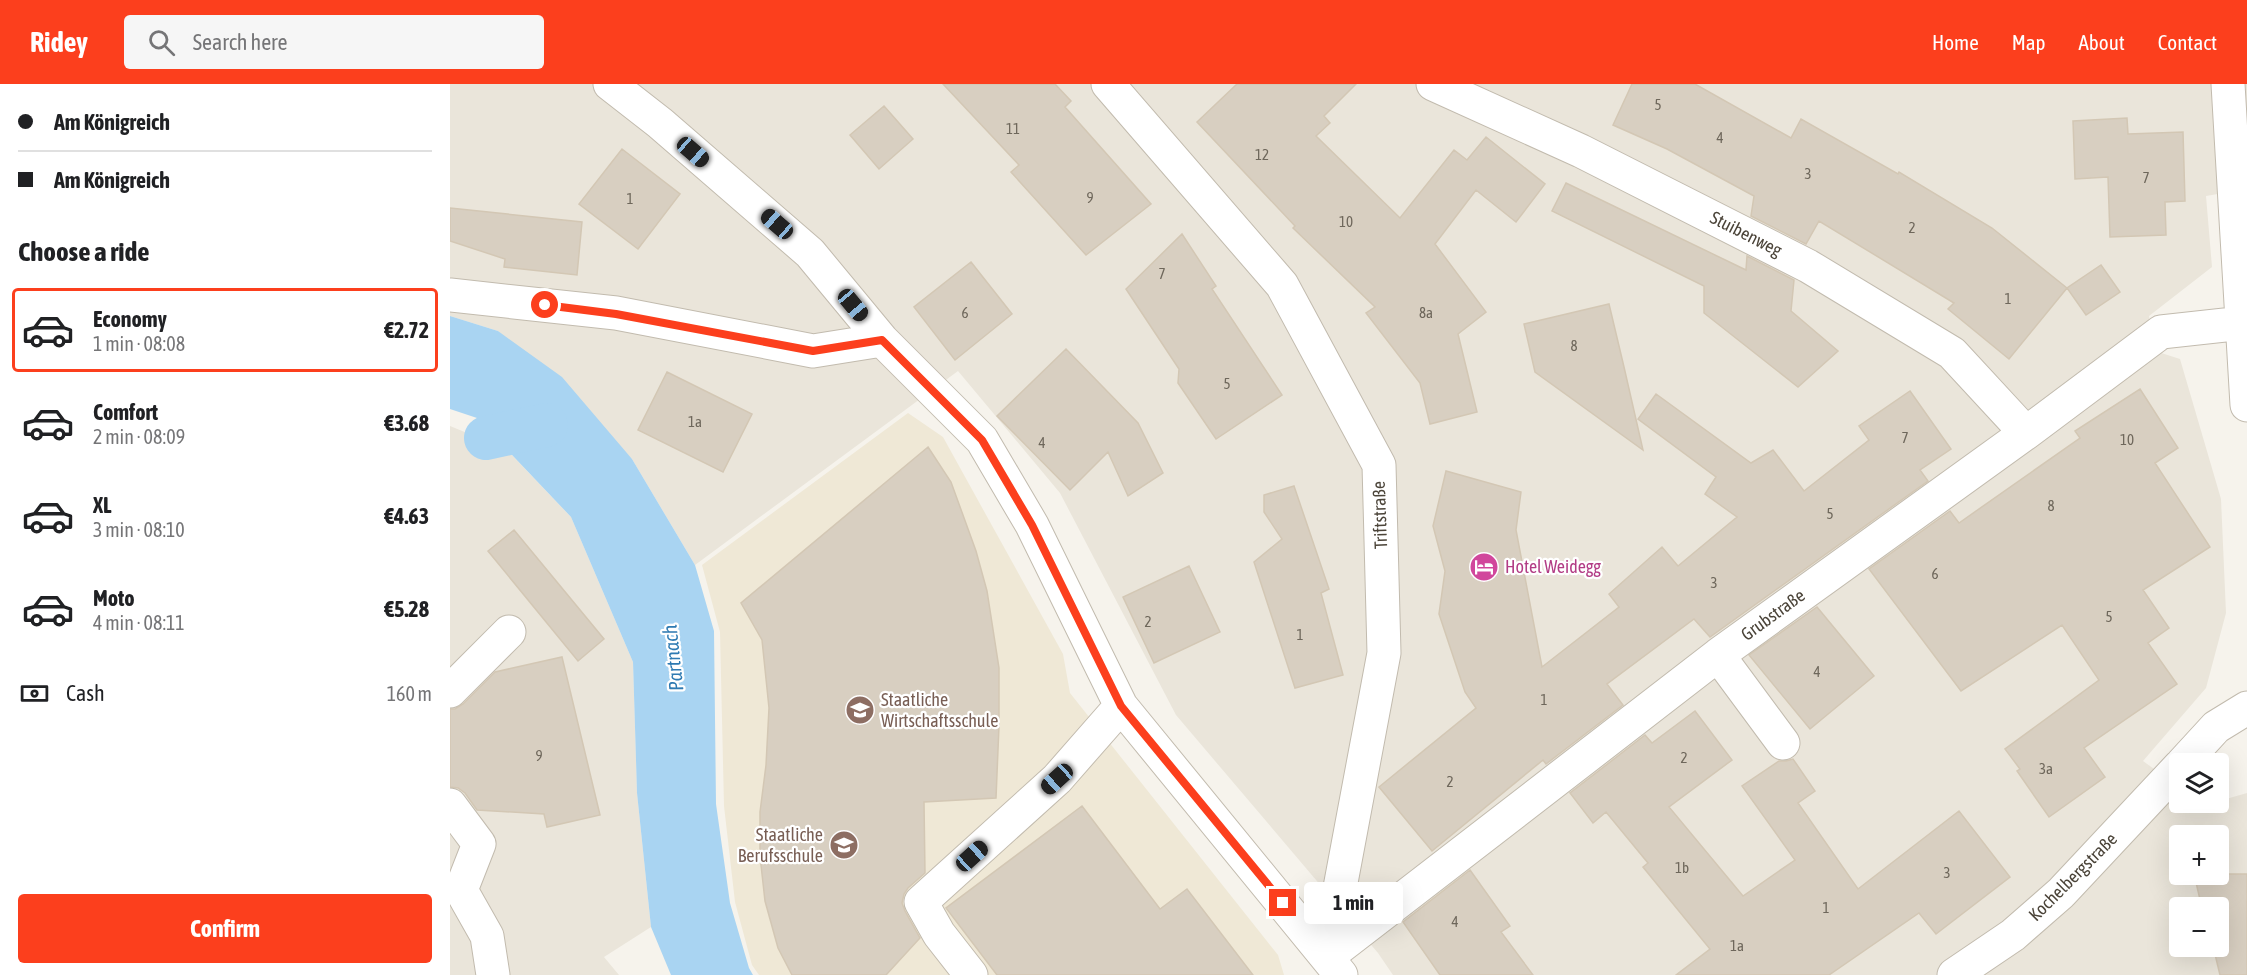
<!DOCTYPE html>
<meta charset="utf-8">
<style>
:root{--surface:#fff;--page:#f6f6f6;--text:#202124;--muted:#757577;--line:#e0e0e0;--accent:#fc3f1d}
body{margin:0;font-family:"Asap Condensed",sans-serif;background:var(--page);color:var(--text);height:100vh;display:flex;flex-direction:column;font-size:22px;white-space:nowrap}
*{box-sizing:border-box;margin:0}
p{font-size:20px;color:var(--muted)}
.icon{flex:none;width:33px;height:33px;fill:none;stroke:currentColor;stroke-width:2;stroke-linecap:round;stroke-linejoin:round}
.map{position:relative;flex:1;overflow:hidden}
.details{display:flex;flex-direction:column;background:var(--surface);width:450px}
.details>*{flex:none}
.top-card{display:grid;align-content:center;height:132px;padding:0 18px;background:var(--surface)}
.controls{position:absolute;left:1719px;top:669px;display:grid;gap:12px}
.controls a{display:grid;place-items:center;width:60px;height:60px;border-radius:6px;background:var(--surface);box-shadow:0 6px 24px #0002;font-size:30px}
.end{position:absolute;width:27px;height:27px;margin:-14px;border:8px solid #fc3f1d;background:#fff;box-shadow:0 0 0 3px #fff}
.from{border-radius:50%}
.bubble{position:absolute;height:42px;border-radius:6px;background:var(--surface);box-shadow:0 6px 24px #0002;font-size:20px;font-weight:700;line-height:42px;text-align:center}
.car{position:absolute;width:18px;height:36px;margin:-18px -9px;border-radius:8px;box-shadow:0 0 4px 2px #0007;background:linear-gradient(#222 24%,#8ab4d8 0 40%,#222 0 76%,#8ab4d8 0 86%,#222 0)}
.top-card b{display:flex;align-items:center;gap:21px;height:57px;font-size:22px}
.top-card b+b{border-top:2px solid var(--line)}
.top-card i{width:15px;height:15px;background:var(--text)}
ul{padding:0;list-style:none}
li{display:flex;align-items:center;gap:18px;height:84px;margin:0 12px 9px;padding:0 6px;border:3px solid transparent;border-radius:6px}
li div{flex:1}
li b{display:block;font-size:22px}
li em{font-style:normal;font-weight:700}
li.active{border-color:var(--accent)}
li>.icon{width:54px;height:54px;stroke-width:1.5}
h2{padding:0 18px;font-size:27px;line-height:72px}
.pay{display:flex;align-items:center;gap:15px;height:66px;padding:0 18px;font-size:22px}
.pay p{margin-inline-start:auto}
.cta{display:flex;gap:12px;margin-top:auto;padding:12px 18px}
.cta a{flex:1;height:69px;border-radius:6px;background:var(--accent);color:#fff;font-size:24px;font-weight:700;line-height:69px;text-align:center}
header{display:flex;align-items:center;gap:36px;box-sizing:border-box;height:84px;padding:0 30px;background:var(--accent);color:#fff}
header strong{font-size:28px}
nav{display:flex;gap:33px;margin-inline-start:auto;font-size:21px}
.search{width:420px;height:54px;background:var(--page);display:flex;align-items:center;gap:15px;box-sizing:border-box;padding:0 21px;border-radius:6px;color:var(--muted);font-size:22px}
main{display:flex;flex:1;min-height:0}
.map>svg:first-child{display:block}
.residential{fill:#eae5da;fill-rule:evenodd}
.education{fill:#efe8d6}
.water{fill:#a9d4f2}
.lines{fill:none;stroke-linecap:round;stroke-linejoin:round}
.canal{stroke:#a9d4f2;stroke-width:44}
.building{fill:#d8cfc1;stroke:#d3c7b4;stroke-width:1.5}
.minor-casing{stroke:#c2bbae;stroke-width:35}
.minor{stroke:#fff;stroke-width:33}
.route{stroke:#fc3f1d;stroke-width:8}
.labels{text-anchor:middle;stroke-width:4.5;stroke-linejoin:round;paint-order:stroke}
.number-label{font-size:15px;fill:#6e675b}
.street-label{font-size:18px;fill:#4b4439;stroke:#fff}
.hotel-label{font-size:18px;fill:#b23c85;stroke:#fff;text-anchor:start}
.education-label{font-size:18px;fill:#785e54;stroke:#fff;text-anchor:start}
.water-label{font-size:20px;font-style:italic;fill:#2e7ab2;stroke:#fff}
</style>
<header>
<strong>Ridey</strong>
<div class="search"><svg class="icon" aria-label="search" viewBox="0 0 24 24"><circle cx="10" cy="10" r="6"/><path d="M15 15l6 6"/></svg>Search here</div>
<nav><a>Home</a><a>Map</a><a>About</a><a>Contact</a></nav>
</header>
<main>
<section class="details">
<div class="top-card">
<b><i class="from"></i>Am Königreich</b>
<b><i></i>Am Königreich</b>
</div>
<h2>Choose a ride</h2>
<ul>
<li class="active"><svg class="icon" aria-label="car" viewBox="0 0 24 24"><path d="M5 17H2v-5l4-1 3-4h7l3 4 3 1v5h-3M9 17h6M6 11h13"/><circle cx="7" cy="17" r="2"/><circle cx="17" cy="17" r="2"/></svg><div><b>Economy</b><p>1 min · 08:08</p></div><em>€2.72</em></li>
<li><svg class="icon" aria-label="car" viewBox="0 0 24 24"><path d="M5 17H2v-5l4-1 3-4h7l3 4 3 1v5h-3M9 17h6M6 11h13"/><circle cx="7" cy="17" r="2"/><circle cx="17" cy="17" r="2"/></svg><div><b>Comfort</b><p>2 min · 08:09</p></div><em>€3.68</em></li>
<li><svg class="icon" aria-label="car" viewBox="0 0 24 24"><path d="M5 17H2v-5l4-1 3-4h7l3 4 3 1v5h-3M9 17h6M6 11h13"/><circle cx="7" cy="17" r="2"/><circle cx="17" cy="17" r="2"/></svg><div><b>XL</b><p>3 min · 08:10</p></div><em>€4.63</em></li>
<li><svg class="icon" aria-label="car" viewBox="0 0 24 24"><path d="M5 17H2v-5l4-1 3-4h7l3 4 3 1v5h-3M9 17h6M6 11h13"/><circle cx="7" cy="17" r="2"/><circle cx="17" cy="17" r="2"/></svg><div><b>Moto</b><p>4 min · 08:11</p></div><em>€5.28</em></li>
</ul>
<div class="pay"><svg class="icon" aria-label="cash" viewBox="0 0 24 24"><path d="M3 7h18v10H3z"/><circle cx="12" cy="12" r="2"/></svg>Cash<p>160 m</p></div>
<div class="cta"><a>Confirm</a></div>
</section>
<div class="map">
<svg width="1797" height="891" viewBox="0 0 1797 891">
<rect width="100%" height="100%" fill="#f6f3ec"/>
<path class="residential" d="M 0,0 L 1797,0 L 1797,105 L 1756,112 L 1762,183 L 1699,232 L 1705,267 L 1730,275 L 1771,415 L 1776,529 L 1756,604 L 1693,677 L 1729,703 L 1730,718 L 1752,719 L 1755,721 L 1797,709 L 1797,891 L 943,891 L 928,869 L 726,631 L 610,409 L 508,287 L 245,481 L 182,375 L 48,247 L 0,232 ZM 1730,752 L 1768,752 L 1768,790 L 1730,790 ZM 1730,824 L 1768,824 L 1768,862 L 1730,862 Z
M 0,342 L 56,365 L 121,433 L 183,578 L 187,709 L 201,843 L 154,873 L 169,891 L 0,891 Z"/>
<path class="education" d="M 458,329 L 493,353 L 613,570 L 620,609 L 828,871 L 834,891 L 309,891 L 302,881 L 285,818 L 274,722 L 270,548 L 252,481 Z"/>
<path class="water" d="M 0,232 L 48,247 L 112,293 L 182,375 L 245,481 L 264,547 L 266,720 L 280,819 L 299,884 L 303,891 L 221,891 L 201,843 L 187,709 L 183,578 L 121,433 L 27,334 L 0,325 Z"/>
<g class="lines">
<path class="canal" d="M 36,354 L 96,341"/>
</g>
<path class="building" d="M 493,0 L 605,0 L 621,17 L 615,23 L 701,120 L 636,171 L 561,88 L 569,81 Z
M 787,0 L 906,0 L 874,32 L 880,39 L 866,52 L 950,134 L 1004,66 L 1017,76 L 1036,53 L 1095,100 L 1066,138 L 1026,106 L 985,160 L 1036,228 L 1008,250 L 1027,328 L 980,340 L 970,299 L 916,229 L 925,223 L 843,144 L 845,142 L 747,38 Z
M 1182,0 L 1245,0 L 1341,54 L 1351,35 L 1448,90 L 1449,88 L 1542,144 L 1617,204 L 1559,275 L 1498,225 L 1504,219 L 1369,137 L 1356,160 L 1301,132 L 1304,112 L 1217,65 L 1163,41 Z
M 434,22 L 463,55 L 429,85 L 400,51 Z
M 1677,34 L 1678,50 L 1733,48 L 1735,117 L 1715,118 L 1716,151 L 1660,153 L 1658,93 L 1625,95 L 1623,37 Z
M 172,65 L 230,110 L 188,165 L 129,120 Z
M 1116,99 L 1296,186 L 1297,172 L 1344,196 L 1341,227 L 1388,267 L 1348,303 L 1254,229 L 1254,202 L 1102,127 Z
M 0,124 L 132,138 L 127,191 L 54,183 L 55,175 L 0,157 Z
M 732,150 L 766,202 L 762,205 L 832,311 L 766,355 L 728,299 L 729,285 L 676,205 Z
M 521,178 L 562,230 L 505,276 L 464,223 Z
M 1651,181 L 1670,208 L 1636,231 L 1617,204 Z
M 1159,220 L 1174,283 L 1193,366 L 1085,288 L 1074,240 Z
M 616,265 L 688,339 L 713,389 L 678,412 L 658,368 L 620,406 L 547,332 Z
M 217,288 L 302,330 L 273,388 L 188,346 Z
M 1690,305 L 1728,364 L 1705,379 L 1760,463 L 1693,506 L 1719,544 L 1698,559 L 1727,600 L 1634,664 L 1655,693 L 1599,733 L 1567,687 L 1570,685 L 1555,665 L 1649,596 L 1612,541 L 1511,607 L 1419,485 L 1500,427 L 1509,439 L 1630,354 L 1625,347 Z
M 1460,307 L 1501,365 L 1470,386 L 1478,397 L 1260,553 L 1244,535 L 1157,600 L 1173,621 L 1096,680 L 1093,676 L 982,767 L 929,703 L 1026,624 L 1015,608 L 989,530 L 995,487 L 983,442 L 996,387 L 1071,408 L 1066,446 L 1092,583 L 1169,523 L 1159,510 L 1212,463 L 1228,482 L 1287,433 L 1255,410 L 1266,393 L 1188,335 L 1206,310 L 1301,379 L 1323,366 L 1354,407 L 1419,356 L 1409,342 Z
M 478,363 L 501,398 L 526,467 L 537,507 L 549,584 L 549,642 L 546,714 L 474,718 L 475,789 L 458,804 L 454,810 L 452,819 L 455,827 L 470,854 L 436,891 L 342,891 L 328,864 L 315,817 L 310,772 L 310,728 L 316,681 L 319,624 L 312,556 L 291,519 Z
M 844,402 L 879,505 L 871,509 L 893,591 L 845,604 L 804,478 L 832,455 L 814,428 L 814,411 Z
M 64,446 L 154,555 L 128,577 L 38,467 Z
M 739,482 L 770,548 L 704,579 L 673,513 Z
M 1367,523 L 1424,592 L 1360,645 L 1299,571 Z
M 112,573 L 150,731 L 97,743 L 94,730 L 27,726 L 15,709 L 8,704 L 0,703 L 0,625 L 5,625 L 13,620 L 45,588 Z
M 1245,627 L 1282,676 L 1219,723 L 1293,812 L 1345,776 L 1292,702 L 1329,677 L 1336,677 L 1343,675 L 1365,707 L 1348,719 L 1408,805 L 1509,727 L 1560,793 L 1486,850 L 1469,829 L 1379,891 L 1226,891 L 1260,865 L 1193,783 L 1198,779 L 1156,728 L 1143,739 L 1120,709 L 1195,651 L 1202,659 Z
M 632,722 L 710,825 L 737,805 L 803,891 L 547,891 L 496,824 Z
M 1020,786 L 1060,842 L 1051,848 L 1083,891 L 990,891 L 953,838 Z
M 1744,790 L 1797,790 L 1797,891 L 1770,891 L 1763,862 L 1768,862 L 1768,824 L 1752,824 Z"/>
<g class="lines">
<g class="minor-casing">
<path id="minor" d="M 160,0 L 210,39 L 360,169 L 432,256 L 532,356 L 582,441 L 671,622 L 891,891
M 658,0 L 832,201 L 929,381 L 934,569 L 877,873
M 983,0 L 1131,67 L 1358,182 L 1502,269 L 1576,349
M 1778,0 L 1797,321
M 0,211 L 166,229 L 363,267 L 432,256
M 1268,571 L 1333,659
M 0,607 L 59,548
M 1732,680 L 1766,643 L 1797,624
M 0,721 L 29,760 L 11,806 L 37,852 L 43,891
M 877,873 L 1268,571 L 1576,349 L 1711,248 L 1793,239
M 521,891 L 489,850 L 471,818 L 607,695 L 671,622
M 1504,891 L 1563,851 L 1611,809 L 1730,682"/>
</g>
<use href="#minor" class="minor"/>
</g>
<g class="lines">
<path class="route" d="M 95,221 L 166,230 L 363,267 L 432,256 L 532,356 L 582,441 L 671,622 L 833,819"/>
</g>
<defs>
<g id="hotel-disc" transform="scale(1.5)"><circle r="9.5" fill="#d1479c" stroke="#fff"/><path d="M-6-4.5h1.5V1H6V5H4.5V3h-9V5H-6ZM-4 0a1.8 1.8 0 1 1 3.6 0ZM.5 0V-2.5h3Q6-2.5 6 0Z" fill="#fff"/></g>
<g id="school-disc" transform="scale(1.5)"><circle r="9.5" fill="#8d6e63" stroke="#fff"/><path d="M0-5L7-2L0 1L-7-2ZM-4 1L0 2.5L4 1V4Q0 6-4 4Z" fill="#fff"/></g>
</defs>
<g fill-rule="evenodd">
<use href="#hotel-disc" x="1034" y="483"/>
<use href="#school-disc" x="410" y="626"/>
<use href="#school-disc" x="394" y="761"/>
</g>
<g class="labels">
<g class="number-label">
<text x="1208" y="26">5</text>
<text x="563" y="50">11</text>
<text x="1270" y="59">4</text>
<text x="812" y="76">12</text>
<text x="1358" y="95">3</text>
<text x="1696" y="99">7</text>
<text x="640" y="119">9</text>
<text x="180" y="120">1</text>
<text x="896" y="143">10</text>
<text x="1462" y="149">2</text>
<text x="712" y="195">7</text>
<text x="1558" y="220">1</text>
<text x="515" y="234">6</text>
<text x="976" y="234">8a</text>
<text x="1124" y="267">8</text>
<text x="777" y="305">5</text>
<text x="245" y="343">1a</text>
<text x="1455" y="359">7</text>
<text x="1677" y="361">10</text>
<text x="592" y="364">4</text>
<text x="1601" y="427">8</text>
<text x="1380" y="435">5</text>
<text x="1485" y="495">6</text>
<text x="1264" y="504">3</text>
<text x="1659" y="538">5</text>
<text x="698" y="543">2</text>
<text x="850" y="556">1</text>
<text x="1367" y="593">4</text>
<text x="1094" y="621">1</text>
<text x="89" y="677">9</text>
<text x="1234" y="679">2</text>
<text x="1596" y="690">3a</text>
<text x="1000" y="703">2</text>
<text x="1232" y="789">1b</text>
<text x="1497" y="794">3</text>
<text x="1376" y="829">1</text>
<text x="1005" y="843">4</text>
<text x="1287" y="867">1a</text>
</g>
<g class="street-label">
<text transform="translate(1296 150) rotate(27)" y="6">Stuibenweg</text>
<text transform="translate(930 431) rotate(-92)" y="6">Triftstraße</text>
<text transform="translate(1323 531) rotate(-36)" y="6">Grubstraße</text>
<text transform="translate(1623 793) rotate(-45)" y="6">Kochelbergstraße</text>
</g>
<g class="hotel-label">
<text x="1055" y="489">Hotel Weidegg</text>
</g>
<g class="education-label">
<text x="431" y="622">Staatliche<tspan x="431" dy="21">Wirtschaftsschule</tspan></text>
<text x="373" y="757" text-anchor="end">Staatliche<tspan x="373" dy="21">Berufsschule</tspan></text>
</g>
<g class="water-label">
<text transform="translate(223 574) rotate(-96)" y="7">Partnach</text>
</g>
</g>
</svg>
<div class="controls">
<a><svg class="icon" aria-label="layers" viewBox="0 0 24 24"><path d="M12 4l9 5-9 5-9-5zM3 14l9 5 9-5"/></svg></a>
<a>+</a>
<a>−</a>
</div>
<i class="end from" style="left:95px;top:221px"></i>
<i class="end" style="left:833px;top:819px"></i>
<div class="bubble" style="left:854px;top:798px;width:99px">1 min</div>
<i class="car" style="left:243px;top:68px;rotate:131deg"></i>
<i class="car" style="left:327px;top:140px;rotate:311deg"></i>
<i class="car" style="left:403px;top:221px;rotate:140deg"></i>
<i class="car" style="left:607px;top:695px;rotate:228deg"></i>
<i class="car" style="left:522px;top:772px;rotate:48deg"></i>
</div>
</main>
